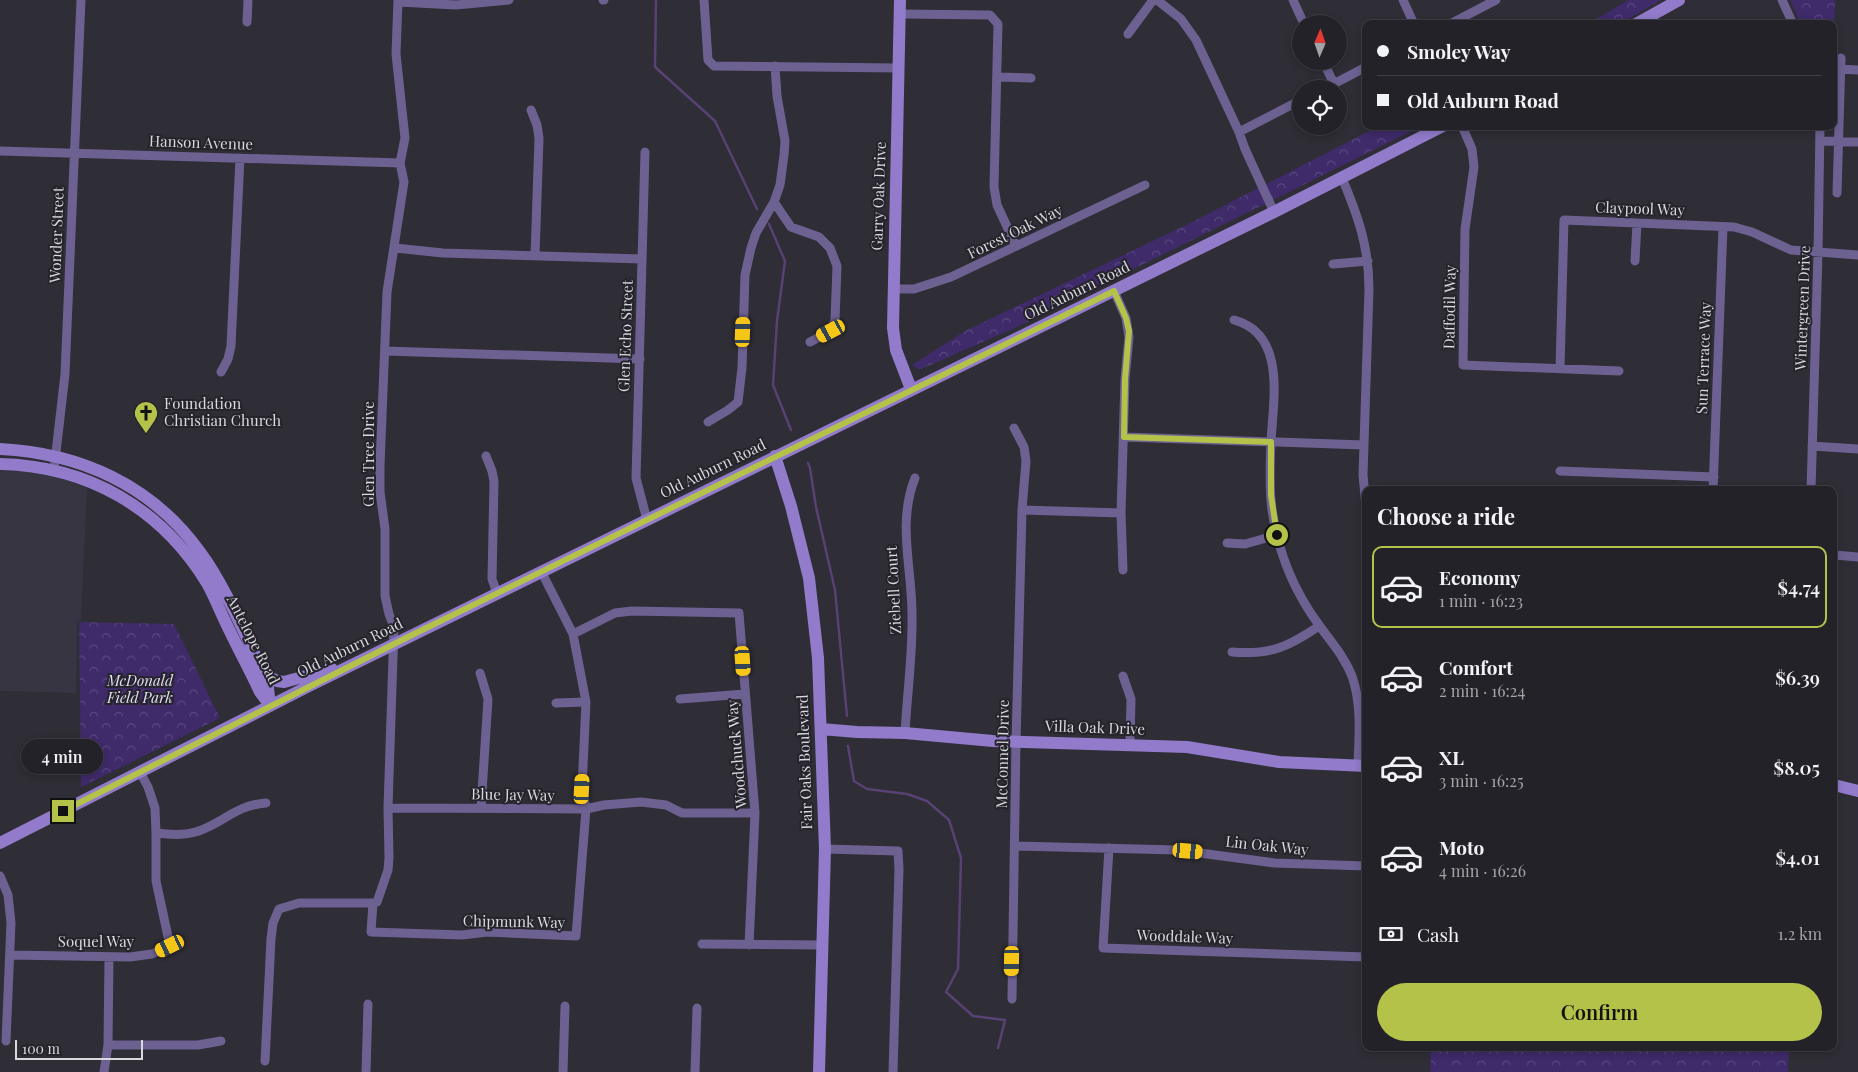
<!DOCTYPE html>
<meta charset="utf-8">
<style>
:root{--surface:#232228;--page:#2f2f34;--text:#f1f3f6;--muted:#a3a4a8;--line:#403f45;--accent:#b4c24a}
body{margin:0;font-family:"Playfair Display",serif;background:var(--page);color:var(--text);height:100vh;display:flex;flex-direction:column;font-size:19px;white-space:nowrap}
*{box-sizing:border-box;margin:0}
p{font-size:16px;color:var(--muted)}
.icon{flex:none;width:28px;height:28px;fill:none;stroke:currentColor;stroke-width:2;stroke-linecap:round;stroke-linejoin:round}
.map{position:relative;flex:1;overflow:hidden}
.drawer{position:absolute;left:1362px;top:486px;width:475px;height:565px;display:flex;flex-direction:column;background:var(--surface);border-radius:10px;box-shadow:0 2px 8px #0003,0 0 0 1px var(--line)}
.drawer>*{flex:none}
.banner{position:absolute;left:1362px;top:20px;width:475px;height:110px;border-radius:10px;box-shadow:0 2px 8px #0003,0 0 0 1px var(--line);display:grid;align-content:center;height:110px;padding:0 15px;background:var(--surface)}
.needle{width:32px;rotate:2deg}
.tools{position:absolute;left:1292px;top:15px;display:grid;gap:10px}
.tools a{display:grid;place-items:center;width:55px;height:55px;border-radius:50%;background:var(--surface);box-shadow:0 2px 8px #0003,0 0 0 1px var(--line);font-size:25px}
.scale{position:absolute;left:15px;bottom:12px;width:128px;box-sizing:border-box;padding-left:5px;border:2px solid #d9d8dd;border-top:0;font-size:14px;line-height:18px;white-space:nowrap;color:#d9d8dd;-webkit-text-stroke:4px #25232b;paint-order:stroke}
.end{position:absolute;width:22px;height:22px;margin:-11px;border:6px solid #b4c24a;background:#111;box-shadow:0 0 0 2px #111}
.from{border-radius:50%}
.bubble{position:absolute;height:35px;border-radius:18px;background:var(--surface);box-shadow:0 2px 8px #0003,0 0 0 1px var(--line);font-size:16px;font-weight:600;line-height:35px;text-align:center}
.car{position:absolute;width:15px;height:30px;margin:-15px -8px;border-radius:6px;box-shadow:0 0 4px 1px #0007;background:linear-gradient(#f5c518 24%,#345 0 40%,#f5c518 0 76%,#345 0 86%,#f5c518 0)}
.banner b{display:flex;align-items:center;gap:18px;height:48px;font-size:19px}
.banner b+b{border-top:1px solid var(--line)}
.banner i{width:12px;height:12px;background:var(--text)}
ul{padding:0;list-style:none}
li{display:flex;align-items:center;gap:15px;height:82px;margin:0 10px 8px;padding:0 5px;border:2px solid transparent;border-radius:10px}
li div{flex:1}
li b{display:block;font-size:19px}
li em{font-style:normal;font-weight:600}
li.on{border-color:var(--accent)}
li>.icon{width:45px;height:45px;stroke-width:1.5}
h2{padding:0 15px;font-size:22px;line-height:60px}
.pay{display:flex;align-items:center;gap:12px;height:55px;padding:0 15px;font-size:19px}
.pay p{margin-inline-start:auto}
.cta{display:flex;gap:10px;margin-top:auto;padding:10px 15px}
.cta a{flex:1;height:58px;border-radius:30px;background:var(--accent);color:#111;font-size:20px;font-weight:600;line-height:58px;text-align:center}
.map>svg:first-child{display:block}
.built{fill:#383542}
.forest{fill:url(#forest-crowns)}
.lines{fill:none;stroke-linecap:round;stroke-linejoin:round}
.stream{stroke:#574273;stroke-width:2.5}
.street{stroke:#6d6192;stroke-width:9}
.secondary{stroke:#917bca;stroke-width:12}
.route{stroke:#b4c24a;stroke-width:6}
.labels{text-anchor:middle;stroke-width:4;stroke-linejoin:round;paint-order:stroke}
.street-label{font-size:15px;fill:#d9d8dd;stroke:#25232b}
.poi-label{font-size:15px;fill:#d9d8dd;stroke:#25232b;text-anchor:start}
.park-label{font-size:15px;font-style:italic;fill:#e2def3;stroke:#25232b}
</style>
<div class="map">
<svg width="1858" height="1072" viewBox="0 0 1858 1072">
<defs>
<pattern id="forest-crowns" width="20" height="18" patternUnits="userSpaceOnUse" patternTransform="scale(1.25)"><rect width="20" height="18" fill="#3f2a6a"/><path d="M2 6a3 3 0 1 1 6 0M12 15a3 3 0 1 1 6 0" fill="none" stroke="#5a487f"/></pattern>
</defs>
<rect width="100%" height="100%" fill="#2f2d35"/>
<path class="built" d="M 0,471 L 31,472 L 64,479 L 87,488 L 81,621 L 77,622 L 76,693 L 0,691 Z"/>
<path class="forest" d="M 1628,0 L 1661,0 L 1620,24 L 1588,24 Z
M 1790,0 L 1835,0 L 1834,32 L 1834,24 L 1801,24 Z
M 1379,126 L 1422,126 L 1019,326 L 919,370 L 912,365 L 965,331 L 1186,225 Z
M 79,622 L 174,624 L 220,718 L 81,787 Z
M 1431,1048 L 1789,1048 L 1788,1072 L 1430,1072 Z"/>
<g class="lines">
<path class="stream" d="M 656,0 L 655,67 L 715,121 L 757,209
M 769,224 L 785,261 L 777,321 L 773,385 L 791,430
M 808,463 L 810,468 L 816,507 L 835,590 L 847,716
M 848,746 L 854,781 L 867,789 L 907,794 L 927,801 L 949,820 L 961,858 L 958,969 L 946,992 L 973,1016 L 1005,1020 L 998,1048"/>
<path class="street" d="M 603,0 L 604,0
M 704,0 L 708,60 L 714,66 L 899,68
M 1157,0 L 1181,19 L 1196,40 L 1239,132 L 1245,149 L 1274,212
M 1293,0 L 1304,24
M 1403,0 L 1414,24
M 1782,0 L 1793,24
M 398,2 L 456,5 L 509,0
M 900,14 L 990,15 L 998,24 L 994,187 L 997,205 L 1016,246
M 247,22 L 248,0
M 1450,24 L 1496,0
M 1128,34 L 1153,0
M 1323,61 L 1334,84
M 1840,69 L 1858,70
M 998,77 L 1031,78
M 1324,89 L 1366,67
M 531,110 L 537,125 L 539,138 L 535,256
M 1462,126 L 1472,149 L 1474,167 L 1465,229 L 1463,365 L 1619,371
M 1239,132 L 1301,100
M 1821,141 L 1858,142
M 0,151 L 400,163
M 645,152 L 636,478 L 647,520
M 1342,178 C 1358,216 1369,247 1369,289 L 1363,475 L 1366,506
M 1837,193 L 1841,58
M 774,202 L 791,227 L 819,237 L 830,248 L 837,266 L 835,320 L 831,331 L 810,342
M 395,248 L 443,253 L 642,259
M 1635,261 L 1637,223
M 1333,264 L 1368,261
M 893,289 L 914,289 L 951,277 L 1145,185
M 1114,291 L 1126,318 L 1129,337 L 1125,379 L 1121,513 L 1123,570
M 1234,320 C 1287,334 1273,401 1271,442 C 1270,464 1269,488 1272,510 C 1278,552 1294,591 1319,625 C 1331,642 1344,656 1352,676 C 1362,705 1359,736 1358,766
M 385,351 L 640,359
M 1560,369 L 1564,220 L 1734,227 L 1752,232 L 1791,250 L 1858,255
M 221,372 L 228,359 L 231,346 L 240,158
M 708,422 L 728,410 L 738,402 L 742,368 L 745,275 L 751,248 L 756,233 L 774,202 L 780,185 L 784,155 L 785,141 L 777,96 L 775,66
M 1124,437 L 1364,445
M 1812,446 L 1858,449
M 486,456 L 492,471 L 494,481 L 492,579 L 497,593
M 54,470 L 65,374 L 81,0
M 1560,471 L 1714,477
M 1713,490 L 1723,227
M 1811,490 L 1818,253 L 1820,126
M 1022,510 L 1121,513
M 1227,543 L 1245,544 L 1277,535
M 1834,555 L 1858,557
M 573,634 L 615,613 L 632,611 L 739,613 L 755,813 L 749,945
M 1232,652 C 1271,655 1288,647 1319,626
M 480,673 L 488,699 L 481,808
M 1123,676 L 1131,699 L 1130,745
M 680,699 L 745,694
M 556,703 L 586,702
M 905,733 C 907,694 913,653 912,614 C 912,567 897,523 915,478
M 388,808 L 586,809 L 604,805 L 641,802 L 666,805 L 682,813 L 755,813
M 156,833 C 173,835 190,836 206,828 C 228,818 239,805 266,803
M 1015,846 L 1177,850 L 1275,863 L 1366,866
M 1109,848 L 1103,948 L 1366,957
M 825,849 L 898,851 L 899,869 L 893,1072
M 0,876 L 8,895 L 11,923 L 6,1041
M 373,903 L 377,902 L 388,870 L 389,858 L 388,808 L 394,627 L 389,614 L 385,596 L 385,529 L 380,492 L 380,465 L 387,292 L 404,182 L 400,163 L 405,138 L 396,54 L 398,0
M 373,903 L 371,932 L 462,935 L 487,932 L 576,936 L 586,809 L 582,789 L 586,702 L 573,634 L 541,571
M 702,944 L 822,945
M 10,955 L 130,957 L 152,954 L 170,946 L 156,881 L 156,833 L 155,808 L 148,787 L 140,772
M 1012,999 L 1016,742 L 1022,510 L 1026,461 L 1024,447 L 1014,428
M 108,1045 L 198,1045 L 221,1041
M 265,1061 L 271,939 L 273,923 L 279,909 L 299,903 L 373,903
M 104,1072 L 108,1045 L 109,957
M 366,1072 L 368,1004
M 563,1072 L 565,1006
M 695,1072 L 697,1008"/>
<path class="secondary" d="M 900,0 L 893,328 L 896,350 L 911,389
M 1636,24 L 1679,0
M 0,449 C 80,453 152,485 200,552 C 226,587 244,634 264,674 L 268,688 L 270,706
M 775,456 L 791,506 L 809,578 L 818,658 L 825,849 L 819,1072
M 0,464 C 88,466 161,508 207,583 C 214,595 219,609 225,621 C 236,645 249,668 260,692 L 269,704
M 264,674 L 277,681 L 284,682 L 332,669
M 821,729 L 857,732 L 905,733 L 993,741 L 1187,747 L 1279,762 L 1366,766
M 1834,785 L 1858,791
M 0,843 L 307,687 L 1274,212 L 1443,126"/>
</g>
<g class="lines">
<path class="route" d="M 63,811 L 410,636 L 1114,291 L 1126,318 L 1129,331 L 1125,379 L 1124,437 L 1271,442 L 1271,495 L 1277,535"/>
</g>
<defs>
<g id="church-pin" transform="scale(1.25)"><path d="M0 17L-7.5 6A9.5 9.5 0 1 1 7.5 6Z" fill="#b4c24a" stroke="#25232b"/><path d="M-1.2-6h2.4v3.5h3.3v2.4h-3.3V6h-2.4V-.1h-3.3v-2.4h3.3Z" fill="#111"/></g>
</defs>
<g fill-rule="evenodd">
<use href="#church-pin" x="146" y="413"/>
</g>
<g class="labels">
<g class="street-label">
<text transform="translate(201 143) rotate(2)" y="5">Hanson Avenue</text>
<text transform="translate(879 196) rotate(-88)" y="5">Garry Oak Drive</text>
<text transform="translate(1640 209) rotate(2)" y="5">Claypool Way</text>
<text transform="translate(1015 232) rotate(-26)" y="5">Forest Oak Way</text>
<text transform="translate(57 235) rotate(-88)" y="5">Wonder Street</text>
<text transform="translate(1077 291) rotate(-26)" y="5">Old Auburn Road</text>
<text transform="translate(1450 307) rotate(-89)" y="5">Daffodil Way</text>
<text transform="translate(1803 308) rotate(-88)" y="5">Wintergreen Drive</text>
<text transform="translate(626 336) rotate(-88)" y="5">Glen Echo Street</text>
<text transform="translate(1704 358) rotate(-88)" y="5">Sun Terrace Way</text>
<text transform="translate(369 454) rotate(-90)" y="5">Glen Tree Drive</text>
<text transform="translate(713 469) rotate(-26)" y="5">Old Auburn Road</text>
<text transform="translate(894 590) rotate(-93)" y="5">Ziebell Court</text>
<text transform="translate(253 640) rotate(63)" y="5">Antelope Road</text>
<text transform="translate(350 648) rotate(-26)" y="5">Old Auburn Road</text>
<text transform="translate(1095 728) rotate(2)" y="5">Villa Oak Drive</text>
<text transform="translate(737 754) rotate(-95)" y="5">Woodchuck Way</text>
<text transform="translate(1003 754) rotate(-89)" y="5">McConnel Drive</text>
<text transform="translate(805 762) rotate(-92)" y="5">Fair Oaks Boulevard</text>
<text transform="translate(513 795) rotate(1)" y="5">Blue Jay Way</text>
<text transform="translate(1267 846) rotate(6)" y="5">Lin Oak Way</text>
<text transform="translate(514 922) rotate(1)" y="5">Chipmunk Way</text>
<text transform="translate(1185 937) rotate(2)" y="5">Wooddale Way</text>
<text x="96" y="947">Soquel Way</text>
</g>
<g class="poi-label">
<text x="164" y="409">Foundation<tspan x="164" dy="17">Christian Church</tspan></text>
</g>
<g class="park-label">
<text x="140" y="686">McDonald<tspan x="140" dy="17">Field Park</tspan></text>
</g>
</g>
</svg>
<div class="tools">
<a><svg class="needle" viewBox="-14 -14 28 28"><path d="M0-13l5 13h-10z" fill="#e53935"/><path d="M0 13l5-13h-10z" fill="#a3a4a8"/></svg></a>
<a><svg class="icon" aria-label="locate" viewBox="0 0 24 24"><circle cx="12" cy="12" r="6"/><path d="M12 2v4M12 18v4M2 12h4M18 12h4"/></svg></a>
</div>
<div class="scale">100 m</div>
<i class="end from" style="left:1277px;top:535px"></i>
<i class="end" style="left:63px;top:811px"></i>
<div class="bubble" style="left:21px;top:739px;width:82px">4 min</div>
<i class="car" style="left:831px;top:331px;rotate:242deg"></i>
<i class="car" style="left:743px;top:332px;rotate:2deg"></i>
<i class="car" style="left:743px;top:661px;rotate:176deg"></i>
<i class="car" style="left:582px;top:789px;rotate:3deg"></i>
<i class="car" style="left:1188px;top:851px;rotate:95deg"></i>
<i class="car" style="left:170px;top:946px;rotate:244deg"></i>
<i class="car" style="left:1012px;top:961px;rotate:181deg"></i>
<div class="banner">
<b><i class="from"></i>Smoley Way</b>
<b><i></i>Old Auburn Road</b>
</div>
<section class="drawer">
<h2>Choose a ride</h2>
<ul>
<li class="on"><svg class="icon" aria-label="car" viewBox="0 0 24 24"><path d="M5 17H2v-5l4-1 3-4h7l3 4 3 1v5h-3M9 17h6M6 11h13"/><circle cx="7" cy="17" r="2"/><circle cx="17" cy="17" r="2"/></svg><div><b>Economy</b><p>1 min · 16:23</p></div><em>$4.74</em></li>
<li><svg class="icon" aria-label="car" viewBox="0 0 24 24"><path d="M5 17H2v-5l4-1 3-4h7l3 4 3 1v5h-3M9 17h6M6 11h13"/><circle cx="7" cy="17" r="2"/><circle cx="17" cy="17" r="2"/></svg><div><b>Comfort</b><p>2 min · 16:24</p></div><em>$6.39</em></li>
<li><svg class="icon" aria-label="car" viewBox="0 0 24 24"><path d="M5 17H2v-5l4-1 3-4h7l3 4 3 1v5h-3M9 17h6M6 11h13"/><circle cx="7" cy="17" r="2"/><circle cx="17" cy="17" r="2"/></svg><div><b>XL</b><p>3 min · 16:25</p></div><em>$8.05</em></li>
<li><svg class="icon" aria-label="car" viewBox="0 0 24 24"><path d="M5 17H2v-5l4-1 3-4h7l3 4 3 1v5h-3M9 17h6M6 11h13"/><circle cx="7" cy="17" r="2"/><circle cx="17" cy="17" r="2"/></svg><div><b>Moto</b><p>4 min · 16:26</p></div><em>$4.01</em></li>
</ul>
<div class="pay"><svg class="icon" aria-label="cash" viewBox="0 0 24 24"><path d="M3 7h18v10H3z"/><circle cx="12" cy="12" r="2"/></svg>Cash<p>1.2 km</p></div>
<div class="cta"><a>Confirm</a></div>
</section>
</div>
